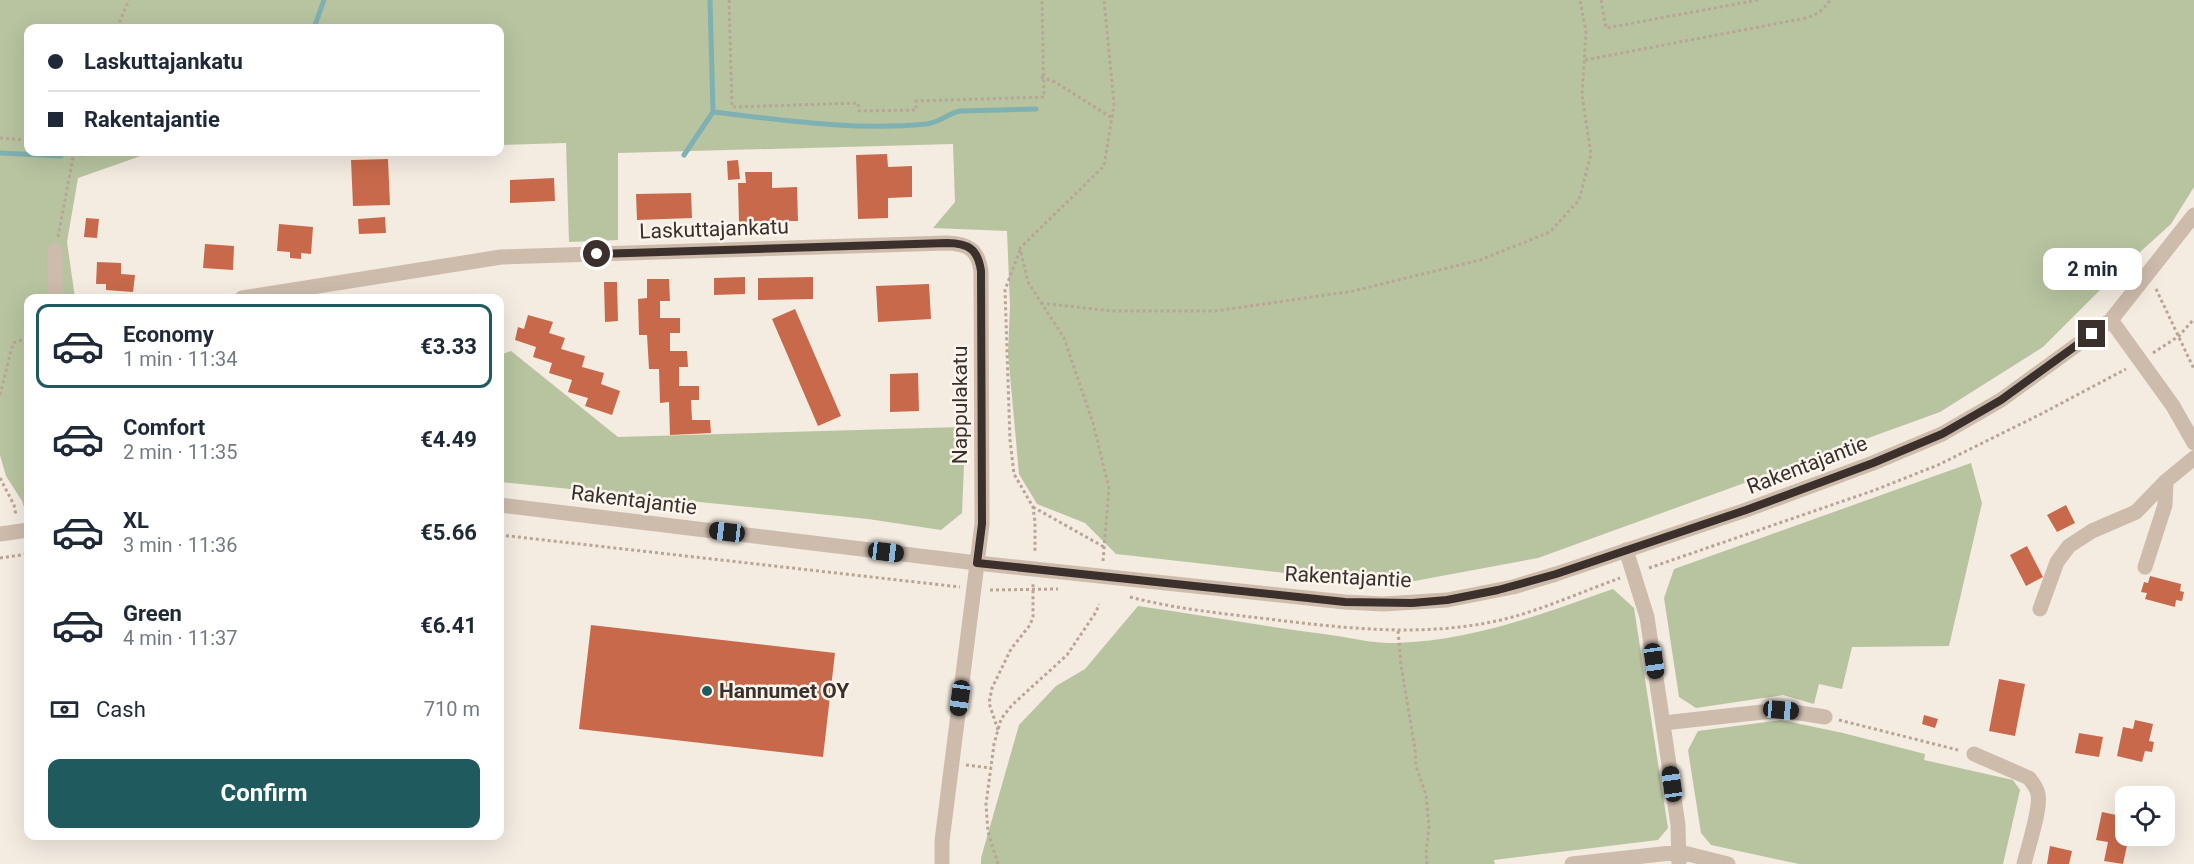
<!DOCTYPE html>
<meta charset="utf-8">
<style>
:root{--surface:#fff;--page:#f2f2f3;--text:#1f2937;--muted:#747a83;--line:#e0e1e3;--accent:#1f5a5e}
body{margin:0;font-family:Roboto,sans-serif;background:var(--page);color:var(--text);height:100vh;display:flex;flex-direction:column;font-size:22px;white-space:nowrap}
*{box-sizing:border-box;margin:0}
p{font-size:20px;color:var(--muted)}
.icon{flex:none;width:33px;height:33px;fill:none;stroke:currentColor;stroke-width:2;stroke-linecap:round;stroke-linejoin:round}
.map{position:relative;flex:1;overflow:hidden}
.sheet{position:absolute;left:24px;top:294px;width:480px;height:546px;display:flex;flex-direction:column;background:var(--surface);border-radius:12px;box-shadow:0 6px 24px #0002}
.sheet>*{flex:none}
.hud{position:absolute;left:24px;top:24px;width:480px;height:132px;border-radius:12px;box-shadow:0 6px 24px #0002;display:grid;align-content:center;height:132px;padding:0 24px;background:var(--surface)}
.controls{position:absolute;left:2115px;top:786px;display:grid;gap:12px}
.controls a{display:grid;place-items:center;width:60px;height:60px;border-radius:12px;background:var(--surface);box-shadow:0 6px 24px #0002;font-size:30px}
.end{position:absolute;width:27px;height:27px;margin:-14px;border:8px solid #3b302b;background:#fff;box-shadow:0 0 0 3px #fff}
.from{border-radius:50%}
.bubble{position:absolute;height:42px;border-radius:12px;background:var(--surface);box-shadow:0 6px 24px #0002;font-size:20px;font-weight:700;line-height:42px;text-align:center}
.car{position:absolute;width:18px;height:36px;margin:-18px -9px;border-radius:8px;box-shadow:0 0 4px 2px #0007;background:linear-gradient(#222 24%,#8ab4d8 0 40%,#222 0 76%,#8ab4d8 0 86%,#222 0)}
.hud b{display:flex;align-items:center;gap:21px;height:57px;font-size:22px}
.hud b+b{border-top:2px solid var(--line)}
.hud i{width:15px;height:15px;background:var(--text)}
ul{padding:10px 0 0;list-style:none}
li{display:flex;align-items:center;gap:18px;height:84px;margin:0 12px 9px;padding:0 12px;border:3px solid transparent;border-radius:12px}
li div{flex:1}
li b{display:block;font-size:22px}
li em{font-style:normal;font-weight:700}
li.on{border-color:var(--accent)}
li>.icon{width:54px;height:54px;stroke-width:1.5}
.pay{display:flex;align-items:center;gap:15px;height:66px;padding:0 24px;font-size:22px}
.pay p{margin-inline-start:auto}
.button{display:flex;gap:12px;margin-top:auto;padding:12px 24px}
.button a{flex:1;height:69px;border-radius:12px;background:var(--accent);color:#fff;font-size:24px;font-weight:700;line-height:69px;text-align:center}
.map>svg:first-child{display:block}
.green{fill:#b8c4a0}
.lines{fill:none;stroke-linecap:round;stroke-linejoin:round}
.stream{stroke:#7fb0b2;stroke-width:5}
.building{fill:#c8694b}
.path{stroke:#b9a596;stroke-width:3;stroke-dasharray:3 3;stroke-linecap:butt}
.minor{stroke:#cdbbac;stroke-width:15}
.route{stroke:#3b302b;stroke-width:8}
.poi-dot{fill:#1f5a5e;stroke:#fbf5ee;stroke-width:2}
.labels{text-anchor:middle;stroke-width:5;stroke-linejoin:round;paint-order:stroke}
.street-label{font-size:21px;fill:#3b302b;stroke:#fbf5ee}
.poi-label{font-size:21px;font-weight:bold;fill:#3b302b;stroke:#fbf5ee;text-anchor:start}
</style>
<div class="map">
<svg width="2194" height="864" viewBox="0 0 2194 864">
<rect width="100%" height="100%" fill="#f4ebe1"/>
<path class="green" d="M 0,0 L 2194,0 L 2194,187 L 2171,224 L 2117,273 L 2043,347 L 1940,412 L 1538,558 L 1393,585 L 1116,554 L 1085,523 L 1037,504 L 1019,474 L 1008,353 L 1010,306 L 1007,231 L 933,228 L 955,202 L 953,144 L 618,153 L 618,240 L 569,242 L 566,143 L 500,145 L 500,28 L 28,28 L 28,152 L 152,152 L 78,178 L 67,242 L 75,298 L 28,298 L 28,365 L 24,394 L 28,432 L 28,516 L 27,516 L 22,501 L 6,476 L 0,455 Z
M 511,351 L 618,437 L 961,427 L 964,465 L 962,513 L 941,530 L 868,519 L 500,482 L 500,355 Z
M 1971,463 L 1982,503 L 1949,646 L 1852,647 L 1842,689 L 1819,684 L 1814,704 L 1783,695 L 1696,708 L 1679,697 L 1664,598 L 1674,569 Z
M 1613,589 L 1634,608 L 1668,828 L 1658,840 L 1494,860 L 1495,864 L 981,864 L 981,858 L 1019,725 L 1056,686 L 1085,669 L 1138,606 C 1200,615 1262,626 1324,634 C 1347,637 1373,644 1396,643 C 1472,641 1542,614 1613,589 Z
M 1781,720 L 1843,733 L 1925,754 L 1924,760 L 2013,780 L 2020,790 L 2003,864 L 1799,864 L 1711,845 L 1701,833 L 1688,750 L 1698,731 Z"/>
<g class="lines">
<path class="stream" d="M 314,28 L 324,0
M 713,112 C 783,120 856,131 926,124 C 942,122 946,114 960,111 L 1036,109
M 0,153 L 61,156
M 81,154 L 98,152
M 684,155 L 713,112 L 710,0"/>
</g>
<path class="building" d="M 887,154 L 888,167 L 912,166 L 912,197 L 888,198 L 888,218 L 858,219 L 856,155 Z
M 388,159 L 390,205 L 353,206 L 351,160 Z
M 738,160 L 740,179 L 728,180 L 727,161 Z
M 745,172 L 772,172 L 772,188 L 797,187 L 798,221 L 739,222 L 738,183 L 746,183 Z
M 554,178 L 555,201 L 510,203 L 510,180 Z
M 691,193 L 692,218 L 637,220 L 636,194 Z
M 385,217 L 386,233 L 359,234 L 358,219 Z
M 86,218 L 99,219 L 97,238 L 84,237 Z
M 279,224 L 313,227 L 311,254 L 301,253 L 301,259 L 290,258 L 290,252 L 277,251 Z
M 205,244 L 234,246 L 233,270 L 203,268 Z
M 97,262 L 121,263 L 121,274 L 135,275 L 133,292 L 106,290 L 106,284 L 96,284 Z
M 745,277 L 745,294 L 714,295 L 714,278 Z
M 813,277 L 813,299 L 758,300 L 758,278 Z
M 647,279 L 669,279 L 670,301 L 660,301 L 660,318 L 680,318 L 680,333 L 670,333 L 670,351 L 687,351 L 688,367 L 679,367 L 679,386 L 699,386 L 699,400 L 691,400 L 692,420 L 710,420 L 711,433 L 670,435 L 669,402 L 660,403 L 659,369 L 649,369 L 647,335 L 639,335 L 638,299 L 647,298 Z
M 604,282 L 617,282 L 618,321 L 605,322 Z
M 929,284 L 931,319 L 878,322 L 876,286 Z
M 795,309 L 841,416 L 818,426 L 772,319 Z
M 528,315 L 553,322 L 549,333 L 565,338 L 561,349 L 585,356 L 582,367 L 604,373 L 601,384 L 620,391 L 612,415 L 585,406 L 588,398 L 568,392 L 572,380 L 549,373 L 552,363 L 533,357 L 536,347 L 515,340 L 518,327 L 524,329 Z
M 918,373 L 919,411 L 890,412 L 890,374 Z
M 2066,505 L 2075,523 L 2057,532 L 2047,515 Z
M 2027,546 L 2043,577 L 2026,586 L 2010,555 Z
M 2150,576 L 2181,584 L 2180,591 L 2184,592 L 2182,601 L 2176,600 L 2175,607 L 2145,599 L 2147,593 L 2141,592 L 2144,582 L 2148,583 Z
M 591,625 L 835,653 L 823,757 L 579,729 Z
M 1999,679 L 2025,684 L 2015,736 L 1989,731 Z
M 1924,715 L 1938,719 L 1935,728 L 1922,724 Z
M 2135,720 L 2153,724 L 2149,741 L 2154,742 L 2152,752 L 2145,751 L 2142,762 L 2117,756 L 2123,727 L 2133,729 Z
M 2079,733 L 2103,737 L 2099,757 L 2075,753 Z
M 2102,812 L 2126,817 L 2126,836 L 2129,836 L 2123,864 L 2104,861 L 2108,842 L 2096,840 Z
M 2050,846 L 2072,851 L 2069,864 L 2047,864 Z"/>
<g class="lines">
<path class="path" d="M 729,0 L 732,107 L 858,103 L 859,111 L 916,110 L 916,101 L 1044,97 L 1042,0
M 1601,0 L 1606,28 L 1758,0
M 117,28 L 129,0
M 1585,60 L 1801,19 C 1815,16 1822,12 1830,0
M 1041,77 L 1055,82 L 1112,118
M 0,138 L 28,140
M 58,237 L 74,152
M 1020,250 L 1005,290 L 1010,440 L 1014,474 L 1033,507 L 1035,522 L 1035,553
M 2156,289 L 2194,369
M 1041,303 L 1112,311 L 1216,311 L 1353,291 L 1480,260 L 1550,232 L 1579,200 L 1591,154 L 1582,95 L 1586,32 L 1580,0
M 2153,353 L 2179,336 L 2194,319
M 0,395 L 13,343 L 28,338
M 0,478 L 14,505 L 16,515
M 1033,507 L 1104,547
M 500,535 L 960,587
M 0,558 L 28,554
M 1103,561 L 1109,488 L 1093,423 L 1064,338 L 1028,282 L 1020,248 L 1104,166 L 1114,104 L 1104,0
M 1649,568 L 1875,490 L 1938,465 L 2041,414 L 2126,369
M 990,590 L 1058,589
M 1130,597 C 1172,608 1217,613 1260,618 C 1343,628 1427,639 1509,618 C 1546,608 1584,591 1620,578
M 1398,631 L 1401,665 L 1415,749 L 1416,766 L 1426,795 L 1429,826 L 1426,853 L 1427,864
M 1839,720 L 1958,750
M 998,730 L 989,703 L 992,688 L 1011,649 L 1030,625 L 1033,617 L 1033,584
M 966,765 L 991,768
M 998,864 L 988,832 L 986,804 L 994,744 L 1001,719 L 1012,705 L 1067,655 L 1096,612 L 1099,604"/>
<path class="minor" d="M 55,298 L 55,251
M 242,298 L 501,257 L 947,243 C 968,244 978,249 981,271 L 982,524 L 942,841 L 942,864
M 2111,320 L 2173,406 L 2194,443
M 500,505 L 977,563 L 1345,602 L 1383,604 L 1447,600 L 1513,587 L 1556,574 L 1746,510 L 1873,463 L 1942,434 L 2001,400 L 2111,320 L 2194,215
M 0,534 L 28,530
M 1626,550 L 1647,617 L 1678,825 L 1679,864
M 2145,567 L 2165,505 L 2166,481
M 2040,609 L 2057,562 L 2069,546 L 2092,531 L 2136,512 L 2166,481 L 2194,458
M 1663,723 L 1781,710 L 1825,717
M 1974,754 L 2029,778 C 2033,783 2037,788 2038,794 C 2041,809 2028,847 2024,864
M 1572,864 L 1680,852 L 1728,864"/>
</g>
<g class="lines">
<path class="route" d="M 597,254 L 947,243 C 968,243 978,249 981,271 L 982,524 L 977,563 L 1345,602 L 1412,603 L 1447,600 L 1498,590 L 1556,574 L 1746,510 L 1873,463 L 1942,434 L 2001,400 L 2092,334"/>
</g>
<circle class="poi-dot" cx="707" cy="691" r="6"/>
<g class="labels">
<g class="street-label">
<text transform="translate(714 229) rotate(-2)" y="7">Laskuttajankatu</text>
<text transform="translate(960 405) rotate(-90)" y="7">Nappulakatu</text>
<text transform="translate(1807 465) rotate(-21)" y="7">Rakentajantie</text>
<text transform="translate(634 500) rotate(7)" y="7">Rakentajantie</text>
<text transform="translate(1348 577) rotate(3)" y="7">Rakentajantie</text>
</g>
<g class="poi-label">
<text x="719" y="698">Hannumet OY</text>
</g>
</g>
</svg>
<div class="controls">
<a><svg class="icon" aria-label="locate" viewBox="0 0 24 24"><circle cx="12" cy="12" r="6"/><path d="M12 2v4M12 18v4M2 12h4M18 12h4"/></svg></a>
</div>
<i class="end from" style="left:597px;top:254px"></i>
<i class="end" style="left:2092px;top:334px"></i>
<div class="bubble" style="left:2043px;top:248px;width:99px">2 min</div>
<i class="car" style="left:727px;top:532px;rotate:277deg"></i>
<i class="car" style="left:886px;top:552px;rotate:97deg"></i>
<i class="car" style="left:1654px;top:661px;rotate:172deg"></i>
<i class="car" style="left:960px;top:698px;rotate:188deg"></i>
<i class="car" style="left:1781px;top:710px;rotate:95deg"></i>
<i class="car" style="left:1672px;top:784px;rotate:352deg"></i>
<div class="hud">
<b><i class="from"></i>Laskuttajankatu</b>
<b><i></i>Rakentajantie</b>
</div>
<section class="sheet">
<ul>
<li class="on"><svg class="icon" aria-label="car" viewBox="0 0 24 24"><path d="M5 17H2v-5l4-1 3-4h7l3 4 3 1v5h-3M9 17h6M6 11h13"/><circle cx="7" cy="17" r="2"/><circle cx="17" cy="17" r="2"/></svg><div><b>Economy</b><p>1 min · 11:34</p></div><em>€3.33</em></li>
<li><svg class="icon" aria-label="car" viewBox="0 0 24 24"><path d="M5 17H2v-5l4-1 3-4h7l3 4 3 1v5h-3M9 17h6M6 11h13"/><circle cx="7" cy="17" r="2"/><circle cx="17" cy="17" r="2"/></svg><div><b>Comfort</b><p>2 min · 11:35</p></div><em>€4.49</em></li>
<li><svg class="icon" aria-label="car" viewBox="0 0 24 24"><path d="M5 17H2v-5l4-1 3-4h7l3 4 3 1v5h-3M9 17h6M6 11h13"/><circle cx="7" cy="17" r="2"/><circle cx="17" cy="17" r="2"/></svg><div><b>XL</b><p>3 min · 11:36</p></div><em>€5.66</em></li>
<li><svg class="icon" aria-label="car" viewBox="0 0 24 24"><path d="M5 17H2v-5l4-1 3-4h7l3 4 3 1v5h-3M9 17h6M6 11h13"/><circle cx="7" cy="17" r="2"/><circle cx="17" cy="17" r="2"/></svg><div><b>Green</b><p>4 min · 11:37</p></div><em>€6.41</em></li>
</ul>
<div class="pay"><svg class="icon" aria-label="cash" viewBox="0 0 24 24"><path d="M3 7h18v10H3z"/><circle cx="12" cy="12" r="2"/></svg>Cash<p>710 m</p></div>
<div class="button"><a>Confirm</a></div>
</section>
</div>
